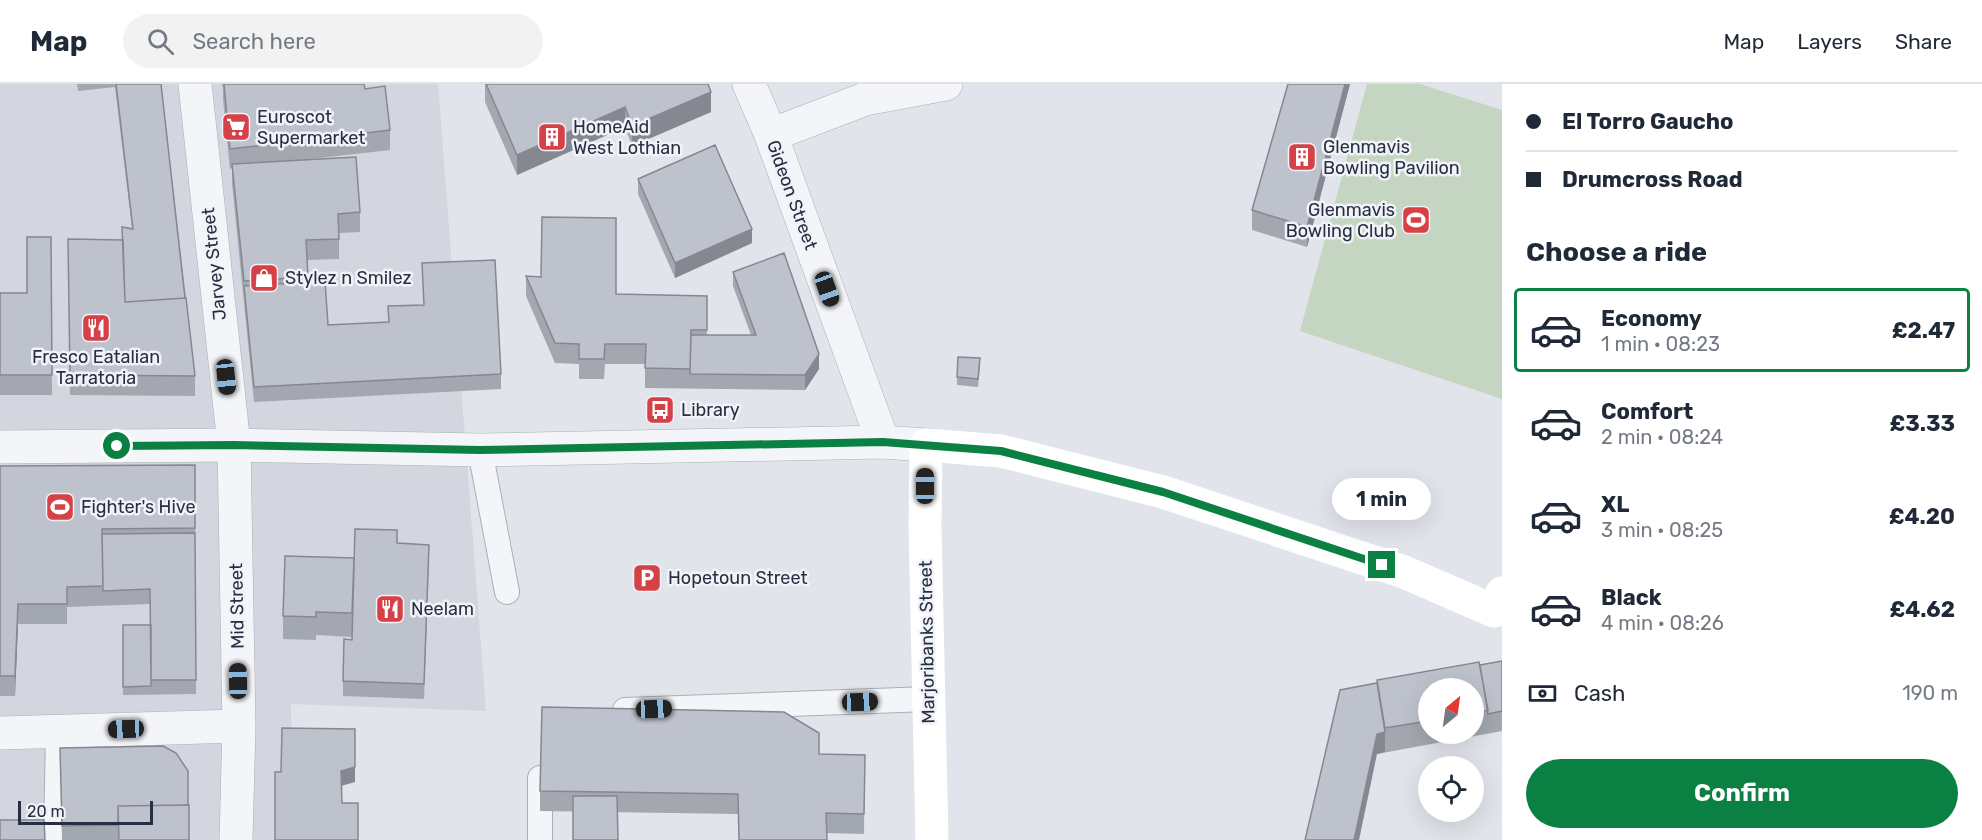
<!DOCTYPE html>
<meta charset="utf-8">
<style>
:root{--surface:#fff;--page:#f2f2f3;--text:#1f2937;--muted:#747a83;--line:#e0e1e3;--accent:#0b8043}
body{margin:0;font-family:Rubik,sans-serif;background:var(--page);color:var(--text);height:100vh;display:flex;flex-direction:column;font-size:22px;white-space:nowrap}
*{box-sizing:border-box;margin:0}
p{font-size:20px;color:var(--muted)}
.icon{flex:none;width:33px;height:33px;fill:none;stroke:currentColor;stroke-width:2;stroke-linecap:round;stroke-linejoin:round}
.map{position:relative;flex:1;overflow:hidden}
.details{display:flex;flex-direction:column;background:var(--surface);width:480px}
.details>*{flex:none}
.hud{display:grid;align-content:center;height:132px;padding:0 24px;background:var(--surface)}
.needle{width:39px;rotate:29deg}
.controls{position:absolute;left:1418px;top:594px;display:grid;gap:12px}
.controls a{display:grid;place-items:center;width:66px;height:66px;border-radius:50%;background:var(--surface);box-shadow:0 6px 24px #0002;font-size:30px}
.scale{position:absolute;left:18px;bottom:15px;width:135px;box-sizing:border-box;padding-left:6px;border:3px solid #282f43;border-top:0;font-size:16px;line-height:21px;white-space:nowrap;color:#282f43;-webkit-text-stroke:4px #f1f3f8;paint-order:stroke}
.end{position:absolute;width:27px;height:27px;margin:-14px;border:8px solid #0b8043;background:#fff;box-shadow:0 0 0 3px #fff}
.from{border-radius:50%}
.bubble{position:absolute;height:42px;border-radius:21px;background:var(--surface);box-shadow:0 6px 24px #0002;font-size:20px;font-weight:700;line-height:42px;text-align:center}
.car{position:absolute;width:18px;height:36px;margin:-18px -9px;border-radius:8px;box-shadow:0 0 4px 2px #0007;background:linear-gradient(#222 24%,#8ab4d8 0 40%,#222 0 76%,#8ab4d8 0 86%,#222 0)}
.hud b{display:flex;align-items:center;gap:21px;height:57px;font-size:22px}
.hud b+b{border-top:2px solid var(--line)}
.hud i{width:15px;height:15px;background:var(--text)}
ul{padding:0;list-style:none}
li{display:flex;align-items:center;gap:18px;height:84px;margin:0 12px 9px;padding:0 12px;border:3px solid transparent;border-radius:6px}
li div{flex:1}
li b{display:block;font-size:22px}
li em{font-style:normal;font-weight:700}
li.selected{border-color:var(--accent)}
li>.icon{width:54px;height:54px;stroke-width:1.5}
h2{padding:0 24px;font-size:27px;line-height:72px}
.pay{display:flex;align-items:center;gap:15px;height:66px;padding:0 24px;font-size:22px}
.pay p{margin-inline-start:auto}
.primary-button{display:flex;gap:12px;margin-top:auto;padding:12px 24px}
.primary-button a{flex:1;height:69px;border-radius:36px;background:var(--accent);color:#fff;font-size:24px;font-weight:700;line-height:69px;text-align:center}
header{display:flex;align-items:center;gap:36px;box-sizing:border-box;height:84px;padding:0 30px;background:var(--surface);border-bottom:2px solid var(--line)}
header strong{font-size:28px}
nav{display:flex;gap:33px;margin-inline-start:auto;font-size:21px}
.search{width:420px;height:54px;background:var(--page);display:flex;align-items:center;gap:15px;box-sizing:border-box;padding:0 21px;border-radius:33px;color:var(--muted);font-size:22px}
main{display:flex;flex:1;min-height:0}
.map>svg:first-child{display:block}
.built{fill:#d3d6df}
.green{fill:#c4d5c2}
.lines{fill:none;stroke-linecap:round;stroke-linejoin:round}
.service-casing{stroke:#aaaeb8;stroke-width:26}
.minor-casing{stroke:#aaaeb8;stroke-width:34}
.tertiary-casing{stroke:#aaaeb8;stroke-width:34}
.service{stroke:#f4f5f8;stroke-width:24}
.minor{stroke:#f4f5f8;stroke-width:33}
.tertiary{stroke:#f4f5f8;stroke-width:33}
.secondary{stroke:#fff;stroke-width:33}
.wall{fill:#a3a7b0;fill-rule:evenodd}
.shaded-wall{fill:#858890}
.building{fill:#bec2cd;stroke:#858890;stroke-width:1.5}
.route{stroke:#0b8043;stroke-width:8}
.labels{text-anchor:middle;stroke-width:5;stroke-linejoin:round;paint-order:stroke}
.poi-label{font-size:18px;fill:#282f43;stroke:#f1f3f8;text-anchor:start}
.street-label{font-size:18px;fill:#282f43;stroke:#f1f3f8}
</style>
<header>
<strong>Map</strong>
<div class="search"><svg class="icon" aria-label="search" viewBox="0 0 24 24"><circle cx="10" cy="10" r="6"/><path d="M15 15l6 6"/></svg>Search here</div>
<nav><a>Map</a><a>Layers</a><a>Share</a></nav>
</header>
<main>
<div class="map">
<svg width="1502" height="756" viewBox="0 0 1502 756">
<rect width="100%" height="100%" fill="#e1e4ea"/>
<path class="built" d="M 0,0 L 438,0 L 486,627 L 291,620 L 292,756 L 0,756 Z"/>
<path class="green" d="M 1367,0 L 1420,0 L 1502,26 L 1502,315 L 1300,247 Z"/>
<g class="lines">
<g class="service-casing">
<path id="service" d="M 480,366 L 507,508
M 625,626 L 929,615
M 56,756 L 58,647
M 540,756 L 540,694"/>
</g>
<g class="minor-casing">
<path id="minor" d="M 195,0 L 234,361 L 239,642 L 236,756
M 749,0 L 771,51 L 883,358
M 771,51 L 865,15 L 946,0
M 0,649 L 239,642"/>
</g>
<g class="tertiary-casing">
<path id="tertiary" d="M 0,363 L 234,361 L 480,366 L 883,358 L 926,361"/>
</g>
<use href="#service" class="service"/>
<use href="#minor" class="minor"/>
<use href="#tertiary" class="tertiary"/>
<path class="secondary" d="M 932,756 L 925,443 L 926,361 L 1001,367 L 1163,408 L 1404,488 L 1494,527 L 1502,509"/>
</g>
<path class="wall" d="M 77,0 L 161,0 L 195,292 L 195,312 L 70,311 L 68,155 L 122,156 L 122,143 L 132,144 L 115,3 L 78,7 Z
M 222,0 L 364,0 L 365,5 L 390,46 L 390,66 L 303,76 L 360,128 L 360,148 L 339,149 L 339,175 L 307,176 L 308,198 L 328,241 L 388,238 L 388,222 L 424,221 L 422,179 L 501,290 L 501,305 L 254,318 L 232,100 L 232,84 L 230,85 L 223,15 L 223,4 L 223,5 Z
M 485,0 L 708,0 L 711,28 L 632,62 L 625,43 L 517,91 L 485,18 Z
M 1288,0 L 1350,0 L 1307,163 L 1252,146 L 1252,126 Z
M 638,95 L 752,159 L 675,194 L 638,110 Z
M 51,153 L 52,311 L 0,311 L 0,209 L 27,209 Z
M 733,188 L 819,285 L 805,306 L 645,304 L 645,280 L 605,280 L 604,295 L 579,295 L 579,280 L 555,279 L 526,212 L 526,192 L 616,210 L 707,212 L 707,251 L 751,251 L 733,202 Z
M 980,282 L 978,303 L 957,301 L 957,293 Z
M 195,381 L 196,610 L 123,611 L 123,541 L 151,541 L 150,520 L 67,523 L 67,540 L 18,540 L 15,612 L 0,612 L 0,382 Z
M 397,459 L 429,476 L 424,615 L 343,612 L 343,597 L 352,553 L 316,551 L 316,556 L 283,555 L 283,532 L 354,474 Z
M 1502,577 L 1502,647 L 1377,670 L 1377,596 ZM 1428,604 L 1473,604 L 1473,650 L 1428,650 Z
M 60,664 L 189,756 L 119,756 L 118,745 L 118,756 L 62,756 Z
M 819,670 L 865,671 L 864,750 L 827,749 L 827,756 L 739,756 L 738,730 L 540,727 L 540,707 Z"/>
<path class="shaded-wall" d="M 1345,0 L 1350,0 L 1307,163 L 1307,143 Z
M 711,8 L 711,28 L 632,62 L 632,42 Z
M 625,23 L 625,43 L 517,91 L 517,71 Z
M 752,145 L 752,159 L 675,194 L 675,179 Z
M 819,270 L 819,285 L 805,306 L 805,291 Z
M 18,520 L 18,540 L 15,612 L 15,592 Z
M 1385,648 L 1385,668 L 1377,670 L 1359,756 L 1354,756 L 1377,650 Z
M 355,683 L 355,698 L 341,702 L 341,687 Z"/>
<path class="building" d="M 116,0 L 161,0 L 185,214 L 125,218 L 122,143 L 133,145 Z
M 224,0 L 364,0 L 365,5 L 385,2 L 390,46 L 230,65 Z
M 486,0 L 708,0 L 711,8 L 632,42 L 625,23 L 517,71 Z
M 1288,0 L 1345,0 L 1307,143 L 1252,126 Z
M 715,61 L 752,145 L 675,179 L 638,95 Z
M 356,73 L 360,128 L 338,130 L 339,155 L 306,156 L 308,193 L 244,197 L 232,80 Z
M 542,133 L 616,134 L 616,210 L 707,212 L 707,246 L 691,246 L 690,285 L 645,284 L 646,260 L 605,260 L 604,275 L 579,275 L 579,260 L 555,259 L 526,192 L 541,193 Z
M 27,153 L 51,153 L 52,291 L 0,291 L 0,209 L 27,209 Z
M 68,155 L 123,156 L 125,218 L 186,214 L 195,292 L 70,291 Z
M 784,169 L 819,270 L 805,291 L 690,290 L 691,251 L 756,251 L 733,188 Z
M 495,176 L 501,290 L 254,303 L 244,202 L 325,197 L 328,241 L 389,238 L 388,222 L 424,221 L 422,179 Z
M 958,273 L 980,274 L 978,295 L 957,293 Z
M 195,381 L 195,444 L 102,445 L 103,502 L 67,503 L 67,520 L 18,520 L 15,592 L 0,592 L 0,382 Z
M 355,445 L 397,446 L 397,459 L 429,461 L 424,600 L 343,597 L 344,555 L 352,556 Z
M 195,449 L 196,596 L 151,596 L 150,505 L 103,507 L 102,450 Z
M 285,472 L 354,474 L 352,529 L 316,528 L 316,533 L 283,532 Z
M 123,541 L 151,541 L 151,602 L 123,603 Z
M 1502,577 L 1502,627 L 1488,630 L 1480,581 Z
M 1479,578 L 1488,626 L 1473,629 L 1473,604 L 1428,604 L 1428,637 L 1385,644 L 1377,596 Z
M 1377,599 L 1385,648 L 1377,650 L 1354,756 L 1305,756 L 1340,606 Z
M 542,623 L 784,628 L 819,649 L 819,670 L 865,671 L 864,730 L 826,729 L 827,756 L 739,756 L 738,710 L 540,707 Z
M 282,644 L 355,645 L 355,683 L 341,687 L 342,719 L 358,719 L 358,756 L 275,756 L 275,688 L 281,688 Z
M 163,662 L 176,669 L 188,687 L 188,721 L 118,722 L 118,741 L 62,742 L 60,664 Z
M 573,712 L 617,712 L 618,756 L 573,756 Z
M 189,721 L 189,756 L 119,756 L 118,722 Z
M 0,736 L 44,736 L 45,756 L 0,756 Z"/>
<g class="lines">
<path class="route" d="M 117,362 L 234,361 L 480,366 L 883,358 L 1001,367 L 1163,408 L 1382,481"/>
</g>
<defs>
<g id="supermarket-square" transform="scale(1.5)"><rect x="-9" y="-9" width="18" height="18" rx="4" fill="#d54146" stroke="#f1f3f8"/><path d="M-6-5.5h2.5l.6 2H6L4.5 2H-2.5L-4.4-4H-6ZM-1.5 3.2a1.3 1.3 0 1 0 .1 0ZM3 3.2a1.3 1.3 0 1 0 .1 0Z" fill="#fff"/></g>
<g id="building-square" transform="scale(1.5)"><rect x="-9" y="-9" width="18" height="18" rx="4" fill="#d54146" stroke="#f1f3f8"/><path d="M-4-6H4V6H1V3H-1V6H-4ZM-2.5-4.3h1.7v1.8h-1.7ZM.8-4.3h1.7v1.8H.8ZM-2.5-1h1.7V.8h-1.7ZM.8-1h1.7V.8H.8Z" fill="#fff"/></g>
<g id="stadium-square" transform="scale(1.5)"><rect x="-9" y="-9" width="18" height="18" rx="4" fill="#d54146" stroke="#f1f3f8"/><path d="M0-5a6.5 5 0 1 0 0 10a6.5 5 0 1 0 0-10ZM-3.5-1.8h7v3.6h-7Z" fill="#fff"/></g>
<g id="shop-square" transform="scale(1.5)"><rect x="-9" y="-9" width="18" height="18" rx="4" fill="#d54146" stroke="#f1f3f8"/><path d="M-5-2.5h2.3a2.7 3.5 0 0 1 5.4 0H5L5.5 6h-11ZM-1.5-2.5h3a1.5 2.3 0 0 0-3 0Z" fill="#fff"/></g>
<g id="restaurant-square" transform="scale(1.5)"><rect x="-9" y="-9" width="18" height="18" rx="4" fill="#d54146" stroke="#f1f3f8"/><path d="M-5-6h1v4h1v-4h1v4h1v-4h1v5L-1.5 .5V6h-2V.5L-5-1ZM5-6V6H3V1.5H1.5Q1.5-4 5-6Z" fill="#fff"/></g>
<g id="bus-square" transform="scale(1.5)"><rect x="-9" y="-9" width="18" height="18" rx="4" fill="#d54146" stroke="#f1f3f8"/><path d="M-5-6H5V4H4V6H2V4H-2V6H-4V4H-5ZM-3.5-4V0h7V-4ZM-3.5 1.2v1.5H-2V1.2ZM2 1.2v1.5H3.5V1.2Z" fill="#fff"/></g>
<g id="parking-square" transform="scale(1.5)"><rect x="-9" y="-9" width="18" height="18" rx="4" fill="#d54146" stroke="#f1f3f8"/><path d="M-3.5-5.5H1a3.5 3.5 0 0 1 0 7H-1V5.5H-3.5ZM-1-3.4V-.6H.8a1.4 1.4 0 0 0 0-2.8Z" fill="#fff"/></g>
</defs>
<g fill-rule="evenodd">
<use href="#supermarket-square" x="236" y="43"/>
<use href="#building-square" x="552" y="53"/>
<use href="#building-square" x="1302" y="73"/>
<use href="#stadium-square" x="1416" y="136"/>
<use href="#shop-square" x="264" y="194"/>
<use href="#restaurant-square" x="96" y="244"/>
<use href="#bus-square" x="660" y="326"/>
<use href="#stadium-square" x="60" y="423"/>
<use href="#parking-square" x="647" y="494"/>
<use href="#restaurant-square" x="390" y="525"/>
</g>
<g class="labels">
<g class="poi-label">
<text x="257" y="39">Euroscot<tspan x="257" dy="21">Supermarket</tspan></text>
<text x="573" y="49">HomeAid<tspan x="573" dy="21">West Lothian</tspan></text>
<text x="1323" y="69">Glenmavis<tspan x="1323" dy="21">Bowling Pavilion</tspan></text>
<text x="1395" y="132" text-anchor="end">Glenmavis<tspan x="1395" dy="21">Bowling Club</tspan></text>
<text x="285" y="200">Stylez n Smilez</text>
<text x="96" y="279" text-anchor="middle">Fresco Eatalian<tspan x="96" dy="21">Tarratoria</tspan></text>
<text x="681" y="332">Library</text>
<text x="81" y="429">Fighter's Hive</text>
<text x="668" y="500">Hopetoun Street</text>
<text x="411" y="531">Neelam</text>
</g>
<g class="street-label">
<text transform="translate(792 111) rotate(70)" y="6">Gideon Street</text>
<text transform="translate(214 180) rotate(-96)" y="6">Jarvey Street</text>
<text transform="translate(237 522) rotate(-91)" y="6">Mid Street</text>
<text transform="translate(927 558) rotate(-91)" y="6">Marjoribanks Street</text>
</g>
</g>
</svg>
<div class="controls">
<a><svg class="needle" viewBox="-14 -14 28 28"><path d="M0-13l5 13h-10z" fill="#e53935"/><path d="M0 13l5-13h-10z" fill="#747a83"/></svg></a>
<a><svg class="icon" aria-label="locate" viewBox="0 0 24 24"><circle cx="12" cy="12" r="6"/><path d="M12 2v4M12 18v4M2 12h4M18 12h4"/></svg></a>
</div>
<div class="scale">20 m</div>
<i class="end from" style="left:117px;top:362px"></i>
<i class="end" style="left:1382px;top:481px"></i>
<div class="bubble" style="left:1332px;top:394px;width:99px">1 min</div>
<i class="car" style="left:827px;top:205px;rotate:160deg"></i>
<i class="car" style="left:226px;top:293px;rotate:174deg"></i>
<i class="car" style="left:925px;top:402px;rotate:0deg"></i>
<i class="car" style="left:238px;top:597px;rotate:359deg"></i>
<i class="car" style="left:860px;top:618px;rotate:88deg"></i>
<i class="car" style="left:654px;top:625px;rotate:88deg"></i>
<i class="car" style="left:126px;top:645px;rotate:268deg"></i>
</div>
<section class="details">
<div class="hud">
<b><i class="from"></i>El Torro Gaucho</b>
<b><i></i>Drumcross Road</b>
</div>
<h2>Choose a ride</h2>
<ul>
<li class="selected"><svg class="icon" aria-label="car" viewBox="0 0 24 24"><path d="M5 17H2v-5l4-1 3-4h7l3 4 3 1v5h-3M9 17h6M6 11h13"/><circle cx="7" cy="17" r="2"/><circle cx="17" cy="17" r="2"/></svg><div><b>Economy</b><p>1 min · 08:23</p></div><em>£2.47</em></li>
<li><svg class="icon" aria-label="car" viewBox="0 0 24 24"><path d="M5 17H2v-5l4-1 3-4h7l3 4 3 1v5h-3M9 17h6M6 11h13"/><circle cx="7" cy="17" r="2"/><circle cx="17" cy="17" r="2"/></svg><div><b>Comfort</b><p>2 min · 08:24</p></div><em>£3.33</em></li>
<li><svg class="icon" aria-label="car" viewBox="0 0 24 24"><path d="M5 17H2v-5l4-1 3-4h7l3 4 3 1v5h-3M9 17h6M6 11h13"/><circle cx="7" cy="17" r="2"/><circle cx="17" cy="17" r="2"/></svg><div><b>XL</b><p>3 min · 08:25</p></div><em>£4.20</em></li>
<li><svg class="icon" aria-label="car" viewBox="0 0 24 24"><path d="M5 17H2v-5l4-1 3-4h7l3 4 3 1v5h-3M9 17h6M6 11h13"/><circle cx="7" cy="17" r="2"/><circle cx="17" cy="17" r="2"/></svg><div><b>Black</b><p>4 min · 08:26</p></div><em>£4.62</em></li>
</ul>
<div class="pay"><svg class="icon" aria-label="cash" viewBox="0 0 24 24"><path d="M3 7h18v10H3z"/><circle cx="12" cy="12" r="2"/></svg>Cash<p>190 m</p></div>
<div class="primary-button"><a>Confirm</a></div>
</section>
</main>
